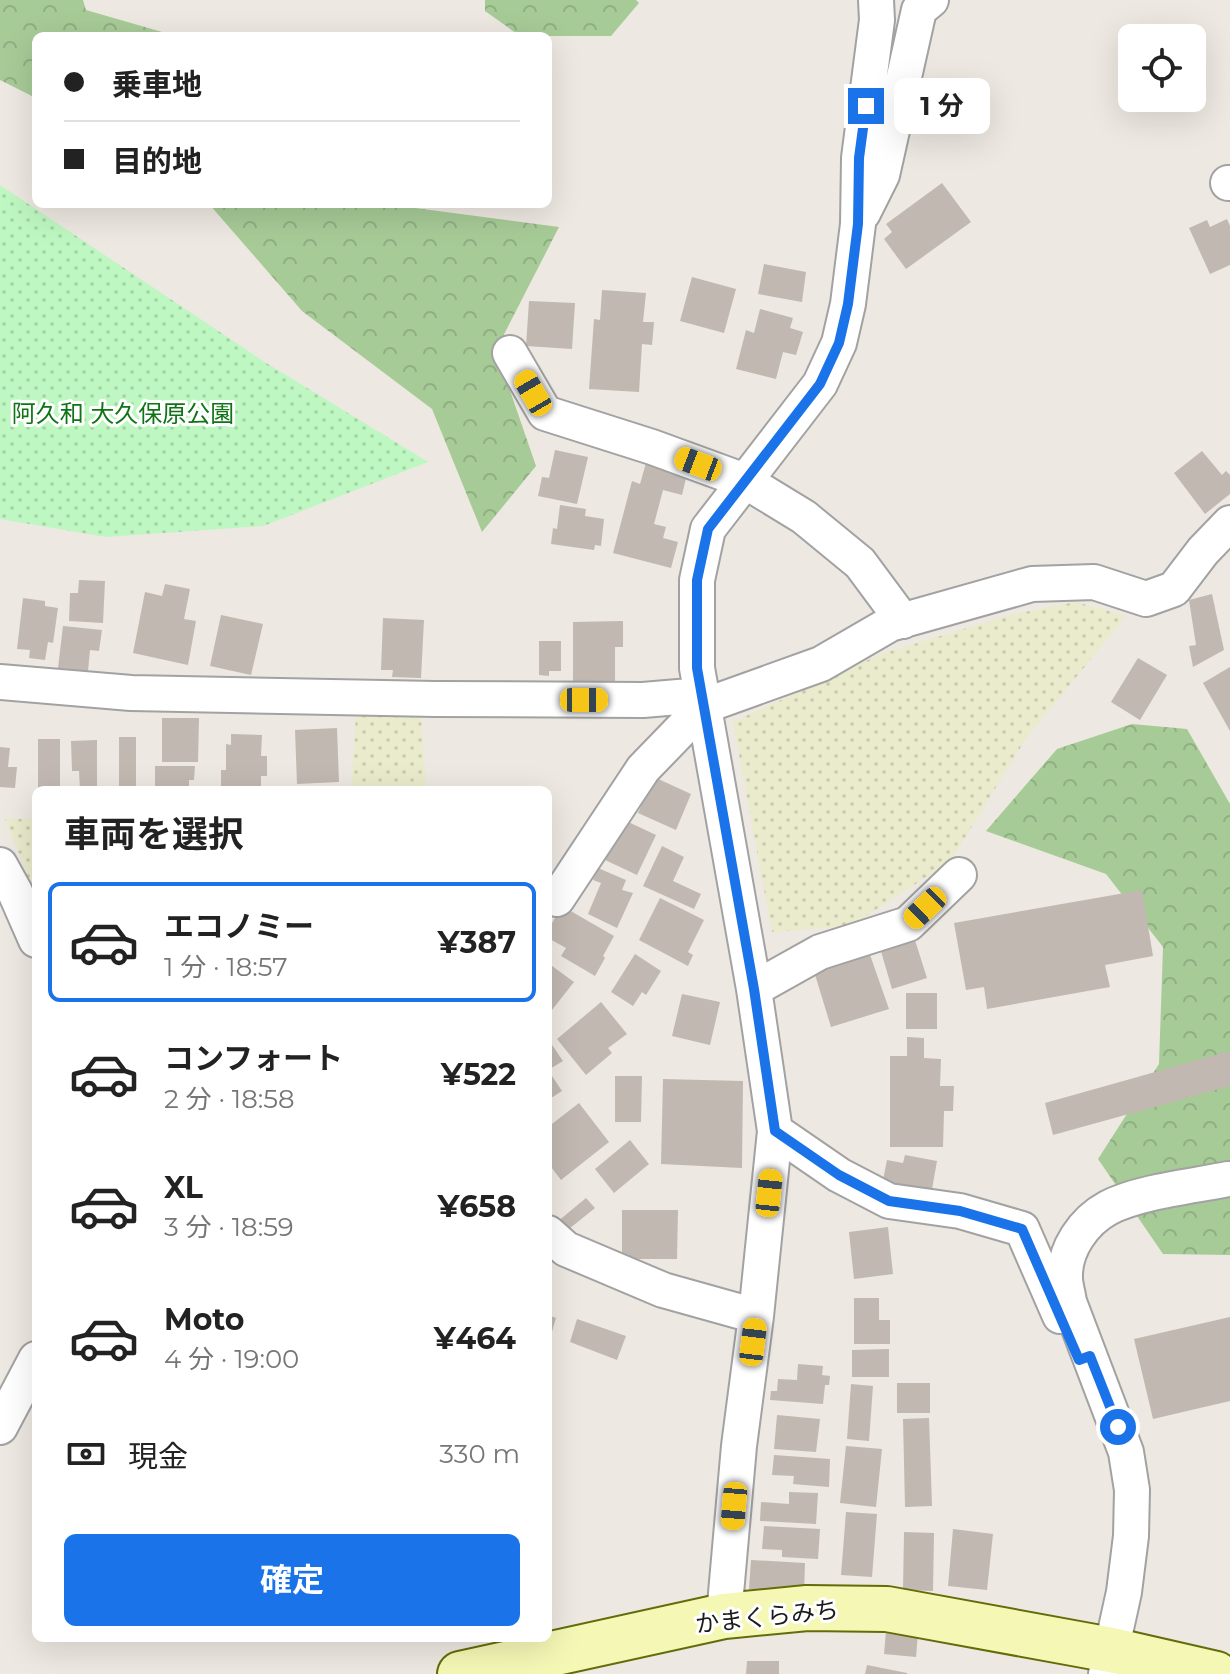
<!DOCTYPE html>
<html lang="ja">
<meta charset="utf-8">
<style>
:root{--surface:#fff;--page:#f2f2f2;--text:#222;--muted:#767676;--line:#e0e0e0;--accent:#1a73e8}
body{margin:0;font-family:Montserrat,"Noto Sans JP",sans-serif;background:var(--page);color:var(--text);height:100vh;display:flex;flex-direction:column;font-size:30px;white-space:nowrap}
*{box-sizing:border-box;margin:0}
p{font-size:26px;color:var(--muted)}
.icon{flex:none;width:44px;height:44px;fill:none;stroke:currentColor;stroke-width:2;stroke-linecap:round;stroke-linejoin:round}
.map{position:relative;flex:1;overflow:hidden}
.side{position:absolute;left:32px;top:786px;width:520px;height:856px;display:flex;flex-direction:column;background:var(--surface);border-radius:12px;box-shadow:0 8px 32px #0002}
.side>*{flex:none}
.guide{position:absolute;left:32px;top:32px;width:520px;height:176px;border-radius:12px;box-shadow:0 8px 32px #0002;display:grid;align-content:center;height:176px;padding:0 32px;background:var(--surface)}
.controls{position:absolute;left:1118px;top:24px;display:grid;gap:16px}
.controls a{display:grid;place-items:center;width:88px;height:88px;border-radius:12px;background:var(--surface);box-shadow:0 8px 32px #0002;font-size:40px}
.end{position:absolute;width:36px;height:36px;margin:-18px;border:10px solid #1a73e8;background:#fff;box-shadow:0 0 0 4px #fff}
.from{border-radius:50%}
.bubble{position:absolute;height:56px;border-radius:12px;background:var(--surface);box-shadow:0 8px 32px #0002;font-size:26px;font-weight:700;line-height:56px;text-align:center}
.car{position:absolute;width:24px;height:48px;margin:-24px -12px;border-radius:10px;box-shadow:0 0 6px 2px #0007;background:linear-gradient(#f5c518 24%,#345 0 40%,#f5c518 0 76%,#345 0 86%,#f5c518 0)}
.guide b{display:flex;align-items:center;gap:28px;height:76px;font-size:30px}
.guide b+b{border-top:2px solid var(--line)}
.guide i{width:20px;height:20px;background:var(--text)}
ul{padding:0;list-style:none}
li{display:flex;align-items:center;gap:24px;height:120px;margin:0 16px 12px;padding:0 16px;border:4px solid transparent;border-radius:12px}
li div{flex:1}
li b{display:block;font-size:30px}
li em{font-style:normal;font-weight:700}
li.active{border-color:var(--accent)}
li>.icon{width:72px;height:72px;stroke-width:1.5}
h2{padding:0 32px;font-size:36px;line-height:96px}
.pay{display:flex;align-items:center;gap:20px;height:88px;padding:0 32px;font-size:30px}
.pay p{margin-inline-start:auto}
.action{display:flex;gap:16px;margin-top:auto;padding:16px 32px}
.action a{flex:1;height:92px;border-radius:12px;background:var(--accent);color:#fff;font-size:32px;font-weight:700;line-height:92px;text-align:center}
.map>svg:first-child{display:block}
.farmland{fill:url(#farmland-dots)}
.forest{fill:url(#forest-crowns)}
.park{fill:url(#park-dots)}
.building{fill:#c1b8b1}
.lines{fill:none;stroke-linecap:round;stroke-linejoin:round}
.minor-casing{stroke:#a2a2a2;stroke-width:38}
.secondary-casing{stroke:#636c08;stroke-width:48}
.minor{stroke:#fff;stroke-width:34}
.secondary{stroke:#f5f7b5;stroke-width:44}
.route{stroke:#1a73e8;stroke-width:10}
.labels{text-anchor:middle;stroke-width:6;stroke-linejoin:round;paint-order:stroke}
.park-label{font-size:24px;fill:#0f7415;stroke:#fff}
.street-label{font-size:24px;fill:#1b1b1b;stroke:#fff}
</style>
<div class="map">
<svg width="1230" height="1674" viewBox="0 0 1230 1674">
<defs>
<pattern id="farmland-dots" width="8" height="8" patternUnits="userSpaceOnUse" patternTransform="scale(2)"><rect width="8" height="8" fill="#eaebcc"/><path d="M2 2h.1M6 6h.1" fill="none" stroke="#c8c9af" stroke-width="1.8" stroke-linecap="round"/></pattern>
<pattern id="forest-crowns" width="20" height="18" patternUnits="userSpaceOnUse" patternTransform="scale(2)"><rect width="20" height="18" fill="#a7cb97"/><path d="M2 6a3 3 0 1 1 6 0M12 15a3 3 0 1 1 6 0" fill="none" stroke="#8fae82"/></pattern>
<pattern id="park-dots" width="8" height="8" patternUnits="userSpaceOnUse" patternTransform="scale(2)"><rect width="8" height="8" fill="#bef7c1"/><path d="M2 2h.1M6 6h.1" fill="none" stroke="#a3d3a5" stroke-width="1.8" stroke-linecap="round"/></pattern>
</defs>
<rect width="100%" height="100%" fill="#ede8e1"/>
<path class="farmland" d="M 1076,602 L 1126,616 L 1025,740 L 950,862 L 850,926 L 772,932 L 733,722 L 881,654 L 1010,615 Z
M 356,714 L 421,716 L 426,790 L 351,790 Z
M 5,819 L 36,819 L 36,897 Z"/>
<path class="forest" d="M 0,0 L 83,0 L 86,10 L 176,36 L 36,36 L 36,98 L 0,80 Z
M 485,0 L 636,0 L 639,3 L 611,36 L 520,36 L 485,11 Z
M 209,204 L 410,204 L 415,208 L 559,227 L 496,350 L 536,466 L 482,532 L 432,409 L 302,311 Z
M 1132,724 L 1187,729 L 1230,804 L 1230,1255 L 1163,1254 L 1098,1159 L 1159,1064 L 1163,947 L 1106,874 L 986,831 L 1057,749 Z"/>
<path class="park" d="M 0,185 L 263,361 L 428,462 L 263,526 L 106,537 L 0,519 Z"/>
<path class="building" d="M 942,183 L 971,222 L 906,269 L 884,239 L 892,232 L 886,224 Z
M 1227,219 L 1230,226 L 1230,265 L 1210,274 L 1189,228 L 1207,220 L 1210,227 Z
M 764,264 L 806,272 L 802,302 L 758,294 Z
M 692,277 L 736,289 L 724,333 L 680,321 Z
M 602,290 L 646,293 L 643,322 L 654,322 L 652,345 L 642,344 L 639,392 L 589,389 L 594,319 L 600,320 Z
M 529,301 L 575,303 L 572,349 L 526,346 Z
M 760,309 L 793,318 L 790,328 L 803,332 L 796,355 L 783,352 L 776,379 L 736,369 L 746,330 L 754,333 Z
M 555,450 L 588,457 L 577,504 L 538,496 L 542,477 L 549,478 Z
M 1202,451 L 1222,475 L 1226,471 L 1230,475 L 1230,494 L 1205,514 L 1174,473 Z
M 646,463 L 687,474 L 682,495 L 663,490 L 654,524 L 666,527 L 663,538 L 678,542 L 671,568 L 613,553 L 632,481 L 640,484 Z
M 560,505 L 586,509 L 585,516 L 604,519 L 601,546 L 595,545 L 594,550 L 551,544 L 553,528 L 557,529 Z
M 79,580 L 105,581 L 103,623 L 69,621 L 70,593 L 78,593 Z
M 165,584 L 190,589 L 184,619 L 196,621 L 188,665 L 133,653 L 145,592 L 162,596 Z
M 1212,594 L 1224,650 L 1193,667 L 1189,646 L 1196,645 L 1189,600 Z
M 23,598 L 45,601 L 45,606 L 58,608 L 53,643 L 48,642 L 45,660 L 29,658 L 30,650 L 17,649 Z
M 221,615 L 263,624 L 251,675 L 210,666 Z
M 383,618 L 424,620 L 421,678 L 392,677 L 393,670 L 381,670 Z
M 623,621 L 623,647 L 615,647 L 615,681 L 573,681 L 573,622 Z
M 63,626 L 102,630 L 99,651 L 90,650 L 88,671 L 58,668 Z
M 539,641 L 561,641 L 561,671 L 549,671 L 549,676 L 539,675 Z
M 1138,658 L 1167,675 L 1140,720 L 1111,702 Z
M 1230,667 L 1230,731 L 1203,683 Z
M 162,718 L 199,718 L 198,762 L 162,762 Z
M 337,728 L 339,782 L 297,784 L 295,730 Z
M 231,734 L 262,735 L 261,756 L 267,756 L 267,776 L 261,776 L 261,790 L 221,790 L 221,770 L 226,770 L 226,744 L 231,745 Z
M 119,737 L 136,737 L 136,789 L 119,789 Z
M 38,739 L 60,739 L 60,790 L 38,790 Z
M 97,740 L 97,790 L 80,790 L 79,771 L 72,771 L 71,741 Z
M 0,747 L 10,748 L 8,767 L 17,767 L 15,788 L 0,787 Z
M 155,766 L 195,766 L 194,780 L 189,780 L 189,790 L 155,790 Z
M 654,777 L 691,794 L 676,830 L 638,813 Z
M 622,819 L 656,835 L 637,875 L 603,859 Z
M 662,846 L 684,857 L 673,881 L 701,894 L 694,909 L 643,886 Z
M 598,868 L 626,880 L 622,890 L 633,893 L 617,928 L 588,914 L 601,883 L 593,880 Z
M 1142,890 L 1153,956 L 1105,965 L 1110,987 L 987,1009 L 984,987 L 966,990 L 954,923 Z
M 660,898 L 704,920 L 688,952 L 693,955 L 688,966 L 639,940 Z
M 562,906 L 614,936 L 603,956 L 605,958 L 595,976 L 561,956 L 566,948 L 548,938 L 548,930 Z
M 914,937 L 927,978 L 892,989 L 880,948 Z
M 869,952 L 889,1009 L 831,1027 L 813,968 Z
M 635,954 L 661,971 L 646,995 L 642,992 L 633,1006 L 611,992 Z
M 548,963 L 574,982 L 548,1015 Z
M 906,993 L 937,993 L 937,1029 L 906,1029 Z
M 682,994 L 720,1002 L 710,1045 L 672,1036 Z
M 601,1002 L 627,1034 L 608,1048 L 612,1053 L 586,1075 L 557,1039 Z
M 907,1037 L 924,1038 L 924,1058 L 941,1059 L 940,1086 L 954,1086 L 953,1111 L 944,1111 L 943,1147 L 890,1147 L 890,1056 L 907,1056 Z
M 548,1039 L 563,1061 L 548,1070 Z
M 1230,1051 L 1230,1086 L 1053,1135 L 1045,1103 Z
M 548,1070 L 562,1091 L 548,1100 Z
M 615,1076 L 642,1076 L 641,1122 L 615,1122 Z
M 663,1079 L 743,1081 L 742,1168 L 661,1164 Z
M 579,1103 L 609,1142 L 561,1180 L 548,1163 L 548,1127 Z
M 630,1140 L 649,1164 L 614,1193 L 595,1169 Z
M 905,1155 L 937,1161 L 931,1195 L 882,1185 L 887,1160 L 903,1163 Z
M 586,1198 L 595,1208 L 559,1237 L 551,1227 Z
M 622,1210 L 678,1210 L 677,1259 L 622,1259 Z
M 888,1227 L 893,1274 L 854,1279 L 849,1232 Z
M 854,1298 L 879,1298 L 879,1320 L 890,1320 L 890,1344 L 854,1344 Z
M 548,1315 L 556,1318 L 551,1335 L 548,1334 Z
M 1230,1317 L 1230,1401 L 1153,1419 L 1134,1339 Z
M 577,1319 L 626,1336 L 617,1360 L 570,1342 Z
M 889,1349 L 889,1377 L 852,1377 L 852,1350 Z
M 798,1364 L 823,1366 L 822,1375 L 830,1376 L 829,1385 L 825,1385 L 823,1404 L 770,1400 L 771,1391 L 777,1391 L 778,1379 L 797,1380 Z
M 897,1383 L 930,1383 L 930,1413 L 897,1413 Z
M 851,1384 L 873,1386 L 869,1441 L 847,1439 Z
M 777,1415 L 820,1419 L 816,1452 L 774,1449 Z
M 929,1418 L 932,1506 L 905,1507 L 903,1419 Z
M 846,1446 L 882,1449 L 876,1507 L 840,1503 Z
M 774,1455 L 830,1459 L 829,1487 L 793,1484 L 794,1476 L 772,1475 Z
M 789,1492 L 818,1493 L 816,1524 L 760,1521 L 761,1502 L 789,1504 Z
M 846,1512 L 877,1514 L 872,1577 L 841,1575 Z
M 764,1526 L 820,1529 L 818,1559 L 782,1557 L 782,1550 L 762,1549 Z
M 953,1529 L 993,1534 L 987,1590 L 948,1586 Z
M 904,1532 L 934,1533 L 933,1591 L 903,1590 Z
M 751,1560 L 805,1563 L 804,1592 L 749,1589 Z
M 886,1631 L 918,1633 L 916,1657 L 884,1654 Z
M 747,1661 L 779,1661 L 779,1674 L 746,1674 Z
M 867,1665 L 907,1673 L 907,1674 L 865,1674 Z"/>
<g class="lines">
<g class="minor-casing">
<path id="minor" d="M 1228,183 L 1230,183
M 863,213 L 882,175 L 919,10 L 931,0
M 510,353 L 545,413 L 652,447 L 745,481 L 804,517 L 860,563 L 903,621
M 0,682 L 131,693 L 435,699 L 643,700 L 702,695
M 0,865 L 15,892 L 36,940
M 557,899 L 643,769 L 704,706 L 821,664 L 890,624 L 1032,584 L 1094,582 L 1146,599 L 1174,589 L 1203,551 L 1230,523
M 754,989 L 820,952 L 908,924 L 959,875
M 775,1131 L 839,1175 L 889,1201 L 960,1211 L 1022,1229 L 1060,1316
M 548,1233 L 566,1249 L 663,1290 L 756,1316
M 0,1427 L 36,1359
M 724,1616 L 739,1446 L 756,1316 L 775,1131 L 754,989 L 697,668 L 697,580 L 708,529 L 820,384 L 839,343 L 848,304 L 858,224 L 859,158 L 877,20 L 876,0
M 1106,1674 L 1124,1592 L 1131,1536 L 1132,1490 L 1126,1452 L 1069,1302 C 1068,1294 1065,1285 1065,1278 C 1064,1249 1084,1221 1108,1208 C 1137,1192 1194,1186 1228,1179"/>
</g>
<g class="secondary-casing">
<path id="secondary" d="M 460,1674 L 724,1616 L 807,1608 L 887,1609 L 1111,1650 L 1216,1674"/>
</g>
<use href="#minor" class="minor"/>
<use href="#secondary" class="secondary"/>
</g>
<g class="lines">
<path class="route" d="M 866,106 L 859,158 L 858,224 L 848,304 L 839,343 L 820,384 L 708,529 L 697,580 L 697,668 L 754,989 L 775,1131 L 839,1175 L 889,1201 L 960,1211 L 1022,1229 L 1079,1360 L 1090,1356 L 1118,1427"/>
</g>
<g class="labels">
<g class="park-label">
<text x="123" y="422">阿久和 大久保原公園</text>
</g>
<g class="street-label">
<text transform="translate(767 1617) rotate(-6)" y="8">かまくらみち</text>
</g>
</g>
</svg>
<div class="controls">
<a><svg class="icon" aria-label="locate" viewBox="0 0 24 24"><circle cx="12" cy="12" r="6"/><path d="M12 2v4M12 18v4M2 12h4M18 12h4"/></svg></a>
</div>
<i class="end from" style="left:1118px;top:1427px"></i>
<i class="end" style="left:866px;top:106px"></i>
<div class="bubble" style="left:894px;top:78px;width:96px">1 分</div>
<i class="car" style="left:533px;top:393px;rotate:330deg"></i>
<i class="car" style="left:698px;top:464px;rotate:291deg"></i>
<i class="car" style="left:584px;top:700px;rotate:90deg"></i>
<i class="car" style="left:925px;top:908px;rotate:226deg"></i>
<i class="car" style="left:769px;top:1193px;rotate:6deg"></i>
<i class="car" style="left:753px;top:1342px;rotate:7deg"></i>
<i class="car" style="left:734px;top:1506px;rotate:185deg"></i>
<div class="guide">
<b><i class="from"></i>乗車地</b>
<b><i></i>目的地</b>
</div>
<section class="side">
<h2>車両を選択</h2>
<ul>
<li class="active"><svg class="icon" aria-label="car" viewBox="0 0 24 24"><path d="M5 17H2v-5l4-1 3-4h7l3 4 3 1v5h-3M9 17h6M6 11h13"/><circle cx="7" cy="17" r="2"/><circle cx="17" cy="17" r="2"/></svg><div><b>エコノミー</b><p>1 分 · 18:57</p></div><em>¥387</em></li>
<li><svg class="icon" aria-label="car" viewBox="0 0 24 24"><path d="M5 17H2v-5l4-1 3-4h7l3 4 3 1v5h-3M9 17h6M6 11h13"/><circle cx="7" cy="17" r="2"/><circle cx="17" cy="17" r="2"/></svg><div><b>コンフォート</b><p>2 分 · 18:58</p></div><em>¥522</em></li>
<li><svg class="icon" aria-label="car" viewBox="0 0 24 24"><path d="M5 17H2v-5l4-1 3-4h7l3 4 3 1v5h-3M9 17h6M6 11h13"/><circle cx="7" cy="17" r="2"/><circle cx="17" cy="17" r="2"/></svg><div><b>XL</b><p>3 分 · 18:59</p></div><em>¥658</em></li>
<li><svg class="icon" aria-label="car" viewBox="0 0 24 24"><path d="M5 17H2v-5l4-1 3-4h7l3 4 3 1v5h-3M9 17h6M6 11h13"/><circle cx="7" cy="17" r="2"/><circle cx="17" cy="17" r="2"/></svg><div><b>Moto</b><p>4 分 · 19:00</p></div><em>¥464</em></li>
</ul>
<div class="pay"><svg class="icon" aria-label="cash" viewBox="0 0 24 24"><path d="M3 7h18v10H3z"/><circle cx="12" cy="12" r="2"/></svg>現金<p>330 m</p></div>
<div class="action"><a>確定</a></div>
</section>
</div>
